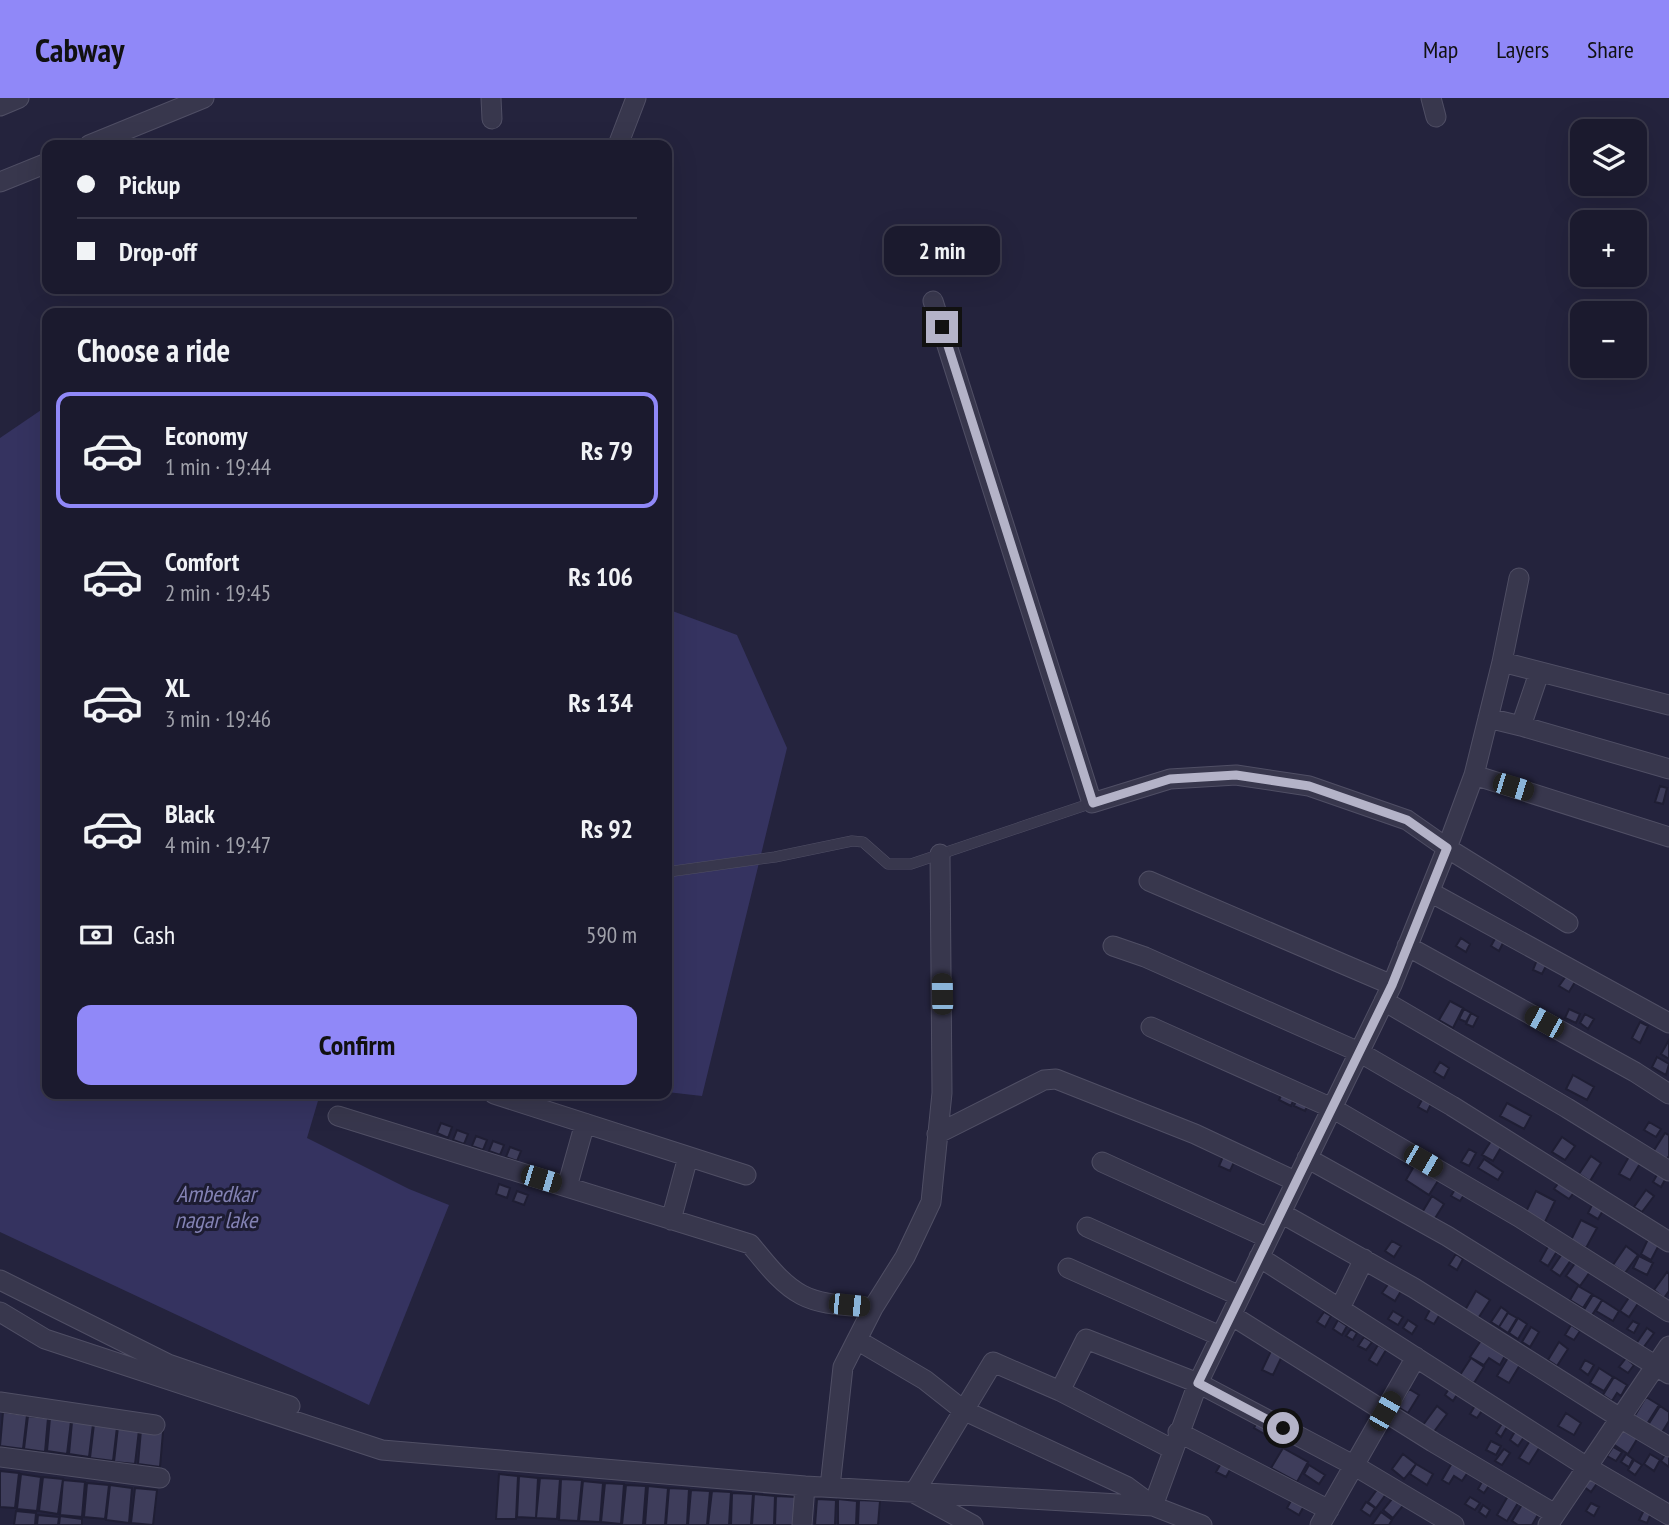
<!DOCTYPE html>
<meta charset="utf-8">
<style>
:root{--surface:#1b1a2e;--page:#242336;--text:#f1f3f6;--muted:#a0a1aa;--line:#39384a;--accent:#9088f8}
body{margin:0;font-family:"PT Sans Narrow",sans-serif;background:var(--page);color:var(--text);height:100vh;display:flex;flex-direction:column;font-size:26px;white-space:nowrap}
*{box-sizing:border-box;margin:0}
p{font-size:23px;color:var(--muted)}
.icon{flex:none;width:38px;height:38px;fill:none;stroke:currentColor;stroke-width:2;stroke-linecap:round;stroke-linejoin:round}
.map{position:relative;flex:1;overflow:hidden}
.drawer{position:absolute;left:42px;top:210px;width:630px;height:791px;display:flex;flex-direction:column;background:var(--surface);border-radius:14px;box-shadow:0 7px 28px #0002,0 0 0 2px var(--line)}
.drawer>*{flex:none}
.guide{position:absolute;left:42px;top:42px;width:630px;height:154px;border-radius:14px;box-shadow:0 7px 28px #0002,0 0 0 2px var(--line);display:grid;align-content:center;height:154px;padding:0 35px;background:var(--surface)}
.tools{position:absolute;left:1570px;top:21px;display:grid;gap:14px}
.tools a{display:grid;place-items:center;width:77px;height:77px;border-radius:14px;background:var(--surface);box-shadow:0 7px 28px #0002,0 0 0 2px var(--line);font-size:35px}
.end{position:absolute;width:32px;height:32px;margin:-16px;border:9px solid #b4b3c8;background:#111;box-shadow:0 0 0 4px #111}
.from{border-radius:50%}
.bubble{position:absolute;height:49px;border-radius:14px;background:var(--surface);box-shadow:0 7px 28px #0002,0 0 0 2px var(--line);font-size:23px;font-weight:700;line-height:49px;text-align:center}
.car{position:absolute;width:21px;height:42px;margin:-21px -10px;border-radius:9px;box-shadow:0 0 5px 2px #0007;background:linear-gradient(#222 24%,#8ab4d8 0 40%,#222 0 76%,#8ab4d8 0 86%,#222 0)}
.guide b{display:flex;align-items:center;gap:24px;height:66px;font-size:26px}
.guide b+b{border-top:2px solid var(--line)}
.guide i{width:18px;height:18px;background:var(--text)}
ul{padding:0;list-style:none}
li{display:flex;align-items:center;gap:21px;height:116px;margin:0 14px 10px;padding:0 21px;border:4px solid transparent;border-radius:14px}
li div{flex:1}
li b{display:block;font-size:26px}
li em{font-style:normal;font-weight:700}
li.current{border-color:var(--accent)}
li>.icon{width:63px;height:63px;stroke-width:1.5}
h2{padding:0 35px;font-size:32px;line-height:84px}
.pay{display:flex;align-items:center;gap:18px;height:77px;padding:0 35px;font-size:26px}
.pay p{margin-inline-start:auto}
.action{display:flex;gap:14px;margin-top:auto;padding:14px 35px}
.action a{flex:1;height:80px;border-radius:14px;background:var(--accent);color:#111;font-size:28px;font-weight:700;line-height:80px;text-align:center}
header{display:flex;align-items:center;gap:42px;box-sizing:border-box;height:98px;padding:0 35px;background:var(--accent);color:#111}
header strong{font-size:33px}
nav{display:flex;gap:38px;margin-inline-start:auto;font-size:24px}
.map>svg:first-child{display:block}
.water{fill:#353360}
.building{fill:#3e3d5b;stroke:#1f1e34;stroke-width:2}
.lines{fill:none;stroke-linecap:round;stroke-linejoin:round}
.service-casing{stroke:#504f65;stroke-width:11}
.minor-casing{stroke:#504f65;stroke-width:21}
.service{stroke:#38374d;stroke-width:10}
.minor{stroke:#38374d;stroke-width:19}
.route{stroke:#b4b3c8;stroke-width:9}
.labels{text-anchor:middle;stroke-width:6;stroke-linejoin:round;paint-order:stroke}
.water-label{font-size:23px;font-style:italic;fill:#8382b4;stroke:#1d1c32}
</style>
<header>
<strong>Cabway</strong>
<nav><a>Map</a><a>Layers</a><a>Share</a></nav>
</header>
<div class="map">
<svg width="1669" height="1427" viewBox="0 0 1669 1427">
<rect width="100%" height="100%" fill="#24233d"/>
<path class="water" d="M 47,308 L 47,996 L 320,996 L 307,1040 L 409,1091 L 449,1107 L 369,1307 L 0,1134 L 0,340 Z
M 667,511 L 737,537 L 787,650 L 702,998 L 667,994 Z"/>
<path class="building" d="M 1660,688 L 1667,690 L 1663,706 L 1655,704 Z
M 1497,837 L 1505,841 L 1499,853 L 1491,848 Z
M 1461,840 L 1470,846 L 1466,854 L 1456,848 Z
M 1537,862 L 1547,866 L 1542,876 L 1533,872 Z
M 1566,878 L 1575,884 L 1569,894 L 1559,888 Z
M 1450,903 L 1463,910 L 1453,930 L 1439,922 Z
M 1464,911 L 1471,915 L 1466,924 L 1459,921 Z
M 1569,911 L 1580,916 L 1576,925 L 1565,920 Z
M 1471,915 L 1478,919 L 1473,929 L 1466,926 Z
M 1585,916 L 1594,921 L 1588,931 L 1580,925 Z
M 1640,924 L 1648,928 L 1640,945 L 1632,940 Z
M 1669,942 L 1669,961 L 1661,956 Z
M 1657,959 L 1669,966 L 1666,977 L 1652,969 Z
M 1440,964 L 1449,970 L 1444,980 L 1434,974 Z
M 1573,977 L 1594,989 L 1587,1002 L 1566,991 Z
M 1283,993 L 1295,998 L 1291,1008 L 1279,1002 Z
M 1298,998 L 1310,1003 L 1305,1013 L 1294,1008 Z
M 1423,1000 L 1432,1004 L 1427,1014 L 1418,1009 Z
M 1507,1005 L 1531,1018 L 1524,1031 L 1500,1018 Z
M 1649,1024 L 1661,1031 L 1656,1039 L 1644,1032 Z
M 441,1025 L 452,1029 L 448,1040 L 437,1035 Z
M 457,1032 L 468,1036 L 464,1046 L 453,1042 Z
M 1665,1035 L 1669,1037 L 1669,1058 L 1666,1062 L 1653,1054 Z
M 476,1038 L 487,1042 L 483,1052 L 472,1048 Z
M 1562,1039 L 1575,1048 L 1565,1062 L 1552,1054 Z
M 1493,1040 L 1503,1046 L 1493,1063 L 1482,1057 Z
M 493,1043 L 504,1047 L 500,1057 L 489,1053 Z
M 510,1049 L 521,1053 L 517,1063 L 506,1059 Z
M 1469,1051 L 1476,1055 L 1469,1068 L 1461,1064 Z
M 1224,1056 L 1235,1062 L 1230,1073 L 1219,1068 Z
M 1630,1057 L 1641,1064 L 1630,1082 L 1619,1076 Z
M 1591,1058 L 1601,1065 L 1590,1083 L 1579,1076 Z
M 1484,1061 L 1503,1074 L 1498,1082 L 1478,1070 Z
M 1417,1063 L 1441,1078 L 1429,1097 L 1406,1082 Z
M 1658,1075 L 1666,1080 L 1661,1089 L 1653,1084 Z
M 1560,1083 L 1575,1093 L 1569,1101 L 1554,1091 Z
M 499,1086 L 510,1090 L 507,1100 L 496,1096 Z
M 1457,1088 L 1466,1094 L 1460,1103 L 1451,1098 Z
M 1646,1092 L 1654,1098 L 1642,1114 L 1634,1109 Z
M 517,1093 L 528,1097 L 524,1107 L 513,1103 Z
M 1536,1093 L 1555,1103 L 1544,1126 L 1525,1116 Z
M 1432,1098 L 1444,1106 L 1432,1125 L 1420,1118 Z
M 1594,1103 L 1605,1109 L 1598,1121 L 1588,1115 Z
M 1581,1122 L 1597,1130 L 1586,1150 L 1571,1142 Z
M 1649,1139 L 1660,1145 L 1651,1162 L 1641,1156 Z
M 1392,1143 L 1401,1148 L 1394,1159 L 1385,1153 Z
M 1550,1145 L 1559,1150 L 1548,1168 L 1540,1163 Z
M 1626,1148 L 1638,1157 L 1625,1175 L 1613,1167 Z
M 1564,1153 L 1573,1159 L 1560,1178 L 1551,1172 Z
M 1456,1156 L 1463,1161 L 1457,1172 L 1449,1167 Z
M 1639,1158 L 1653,1165 L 1647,1177 L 1633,1170 Z
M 1578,1161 L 1592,1171 L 1580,1188 L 1566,1178 Z
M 1667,1174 L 1669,1176 L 1669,1193 L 1664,1200 L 1654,1192 Z
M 1389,1185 L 1401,1193 L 1395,1203 L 1382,1195 Z
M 1578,1188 L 1592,1196 L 1583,1210 L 1570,1202 Z
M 1476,1193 L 1490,1202 L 1477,1222 L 1464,1214 Z
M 1632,1195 L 1641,1201 L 1629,1219 L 1620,1213 Z
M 1593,1197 L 1602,1202 L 1590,1220 L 1582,1215 Z
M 1602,1202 L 1619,1213 L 1613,1223 L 1596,1213 Z
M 1501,1209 L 1508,1214 L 1499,1229 L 1491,1224 Z
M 1431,1210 L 1440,1216 L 1434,1226 L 1425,1221 Z
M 1393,1213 L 1403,1219 L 1398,1227 L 1388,1221 Z
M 1324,1214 L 1331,1218 L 1325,1229 L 1317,1224 Z
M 1508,1215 L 1517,1220 L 1508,1235 L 1499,1229 Z
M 1518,1220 L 1527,1226 L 1518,1241 L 1509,1235 Z
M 1338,1222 L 1347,1228 L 1342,1237 L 1333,1231 Z
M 1408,1222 L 1417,1228 L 1412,1236 L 1403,1230 Z
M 1633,1223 L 1639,1226 L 1634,1235 L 1627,1231 Z
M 1571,1227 L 1580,1233 L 1574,1242 L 1565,1237 Z
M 1531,1229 L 1539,1234 L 1530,1249 L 1522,1244 Z
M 1647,1230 L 1654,1235 L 1643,1250 L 1636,1246 Z
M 1351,1231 L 1357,1235 L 1353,1242 L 1346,1238 Z
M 1364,1239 L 1372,1244 L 1366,1252 L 1358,1248 Z
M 1482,1241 L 1506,1256 L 1500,1267 L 1489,1260 L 1484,1267 L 1470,1259 Z
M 1559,1244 L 1568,1251 L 1557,1268 L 1548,1262 Z
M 1378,1247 L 1386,1252 L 1377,1267 L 1369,1262 Z
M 1272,1251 L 1283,1256 L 1273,1277 L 1262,1272 Z
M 1509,1258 L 1521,1265 L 1509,1285 L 1497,1278 Z
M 1471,1260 L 1484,1269 L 1474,1285 L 1460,1277 Z
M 1626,1260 L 1634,1267 L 1628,1275 L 1619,1269 Z
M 1585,1262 L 1594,1267 L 1588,1277 L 1580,1271 Z
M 1599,1270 L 1613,1279 L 1604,1293 L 1590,1285 Z
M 1614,1279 L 1627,1287 L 1621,1298 L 1617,1295 L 1612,1303 L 1603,1297 Z
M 1450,1289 L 1458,1295 L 1453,1303 L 1445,1297 Z
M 1409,1291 L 1419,1297 L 1408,1315 L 1398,1309 Z
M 1646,1299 L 1659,1307 L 1647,1326 L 1634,1319 Z
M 1476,1306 L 1483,1311 L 1477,1320 L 1470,1316 Z
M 1437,1308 L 1447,1316 L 1433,1335 L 1423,1327 Z
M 1660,1308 L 1669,1314 L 1669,1323 L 1661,1336 L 1648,1327 Z
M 3,1314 L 27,1317 L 23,1351 L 0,1348 Z
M 1566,1315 L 1581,1325 L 1574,1337 L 1558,1328 Z
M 28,1318 L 48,1320 L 45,1354 L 24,1351 Z
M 50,1320 L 71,1323 L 67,1356 L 47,1353 Z
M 1259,1320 L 1273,1328 L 1268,1338 L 1254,1330 Z
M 72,1324 L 93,1326 L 89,1359 L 69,1356 Z
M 1503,1324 L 1508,1327 L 1501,1339 L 1496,1335 Z
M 94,1326 L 117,1329 L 113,1363 L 90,1360 Z
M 118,1329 L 139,1332 L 135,1366 L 114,1364 Z
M 1624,1329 L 1639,1338 L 1628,1356 L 1613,1346 Z
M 1517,1330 L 1526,1336 L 1518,1348 L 1510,1342 Z
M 141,1332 L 163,1334 L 160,1369 L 138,1366 Z
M 1531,1341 L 1541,1347 L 1529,1366 L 1519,1360 Z
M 1491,1343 L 1501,1348 L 1496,1357 L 1486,1352 Z
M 1613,1349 L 1622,1354 L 1616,1363 L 1607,1358 Z
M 1283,1350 L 1308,1364 L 1297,1384 L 1271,1370 Z
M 1504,1351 L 1510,1355 L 1502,1367 L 1495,1363 Z
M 1666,1355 L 1669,1357 L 1669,1369 L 1661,1363 Z
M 1403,1356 L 1416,1366 L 1404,1381 L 1392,1371 Z
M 1626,1356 L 1633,1361 L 1629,1369 L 1621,1364 Z
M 1650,1356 L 1660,1362 L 1654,1373 L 1644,1366 Z
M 1223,1362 L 1232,1368 L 1226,1379 L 1216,1374 Z
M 1634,1362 L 1642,1367 L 1635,1377 L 1628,1372 Z
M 1452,1365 L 1468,1374 L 1462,1383 L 1454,1378 L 1449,1386 L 1442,1382 Z
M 1416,1366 L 1433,1376 L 1427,1387 L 1410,1376 Z
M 1309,1367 L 1325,1377 L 1319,1386 L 1304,1376 Z
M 0,1373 L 19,1375 L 15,1410 L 0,1409 Z
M 21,1376 L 41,1379 L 37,1413 L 17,1411 Z
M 499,1376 L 518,1378 L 516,1421 L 496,1421 Z
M 519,1378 L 538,1380 L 536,1420 L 517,1419 Z
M 1589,1378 L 1598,1384 L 1591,1394 L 1583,1388 Z
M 43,1379 L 63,1381 L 58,1416 L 39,1413 Z
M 540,1380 L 560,1381 L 557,1421 L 536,1420 Z
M 561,1381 L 582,1382 L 578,1423 L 559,1422 Z
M 63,1382 L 85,1384 L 82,1419 L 60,1417 Z
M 1483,1382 L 1490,1386 L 1484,1395 L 1478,1391 Z
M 583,1383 L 603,1385 L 600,1424 L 579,1423 Z
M 87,1385 L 109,1387 L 105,1421 L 84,1419 Z
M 605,1385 L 624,1386 L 621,1426 L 601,1424 Z
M 1381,1386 L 1389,1392 L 1376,1410 L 1368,1404 Z
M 110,1387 L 132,1390 L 129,1425 L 106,1422 Z
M 626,1387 L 646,1388 L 643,1427 L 622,1427 Z
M 648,1388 L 668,1390 L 665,1427 L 645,1427 Z
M 135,1390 L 157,1392 L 153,1427 L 131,1425 Z
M 669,1390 L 689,1391 L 687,1427 L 666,1427 Z
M 691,1392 L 710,1393 L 707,1427 L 688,1427 Z
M 712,1393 L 731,1394 L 729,1427 L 708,1427 Z
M 732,1395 L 753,1396 L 751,1427 L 731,1427 Z
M 754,1396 L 775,1398 L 774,1427 L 752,1427 Z
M 1396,1396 L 1406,1404 L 1393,1420 L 1383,1412 Z
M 776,1398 L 797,1399 L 795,1427 L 775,1427 Z
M 1508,1398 L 1518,1405 L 1507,1423 L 1497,1417 Z
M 1470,1399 L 1480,1405 L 1475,1412 L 1465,1406 Z
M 817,1401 L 836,1402 L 835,1427 L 815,1427 Z
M 838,1401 L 857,1403 L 856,1427 L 838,1427 Z
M 1292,1401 L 1304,1408 L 1299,1417 L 1287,1410 Z
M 859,1402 L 880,1403 L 878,1427 L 858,1427 Z
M 1366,1404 L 1375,1410 L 1370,1418 L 1361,1412 Z
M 1523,1405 L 1539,1415 L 1532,1427 L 1518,1427 L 1512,1423 Z
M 1591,1405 L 1599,1409 L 1594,1418 L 1586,1413 Z
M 1483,1407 L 1490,1412 L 1486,1419 L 1479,1414 Z
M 1644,1412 L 1651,1415 L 1647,1425 L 1639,1422 Z
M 16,1413 L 36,1415 L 35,1427 L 14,1427 Z
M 1381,1414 L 1392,1422 L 1389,1427 L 1372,1427 Z
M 38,1417 L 59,1419 L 58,1427 L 37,1427 Z
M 60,1418 L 82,1421 L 82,1427 L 59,1427 Z"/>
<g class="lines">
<g class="service-casing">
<path id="service" d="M 667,774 L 775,759 L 852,743 L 863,744 L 888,766 L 911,766 L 1092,705"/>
</g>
<g class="minor-casing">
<path id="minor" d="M 491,0 L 492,21
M 1431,0 L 1436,19
M 0,8 L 19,0
M 89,47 L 204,0
M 618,47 L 636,0
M 0,84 L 47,65
M 933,203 L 1092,705 L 1170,681 L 1236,677 L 1309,688 L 1407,722 L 1447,750 L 1568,825
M 1502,564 L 1669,607
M 1488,620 L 1521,628 L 1539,575
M 1521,628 L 1669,671
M 1474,677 L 1669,739
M 1149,783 L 1392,887
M 1430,794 L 1669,925
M 1113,848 L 1145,859 L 1359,954 L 1452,1008 L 1669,1144
M 1407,848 L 1635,974 L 1669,996
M 1384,903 L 1567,1010 L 1669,1073
M 1151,929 L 1332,1010 L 1519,1119 L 1669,1214
M 494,996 L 746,1077
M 338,1018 L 750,1146 C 765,1164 781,1186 802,1197 C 823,1208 850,1207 873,1210 L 843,1269 L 830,1389
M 937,1036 L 1044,982 L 1056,981 L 1195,1036 L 1295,1083
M 1307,1060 L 1447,1138 L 1669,1276
M 1102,1064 L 1268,1140
M 567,1089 L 585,1025
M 1281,1115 L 1414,1190 L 1620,1320 L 1669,1349
M 671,1122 L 688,1059
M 1087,1129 L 1240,1198
M 1259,1159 L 1587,1369 L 1669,1417
M 1068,1170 L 1220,1238
M 0,1182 L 168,1266 L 290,1308
M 873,1210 L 905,1159 L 931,1104 L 942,995 L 940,756
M 1340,1210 L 1364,1161
M 0,1214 L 45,1241 L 382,1352 L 805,1388 L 1153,1408 L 1202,1427
M 1231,1217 L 1433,1344 L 1555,1416
M 857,1242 L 925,1282 L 963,1312 L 1126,1388 L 1153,1408 L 1198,1285 L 1392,887 L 1447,750 L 1474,677 L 1502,564 L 1519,480
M 1060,1293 L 1086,1241 L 1198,1285 L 1355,1368 L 1454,1427
M 0,1304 L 155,1327
M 1178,1334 L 1329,1412
M 0,1359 L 160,1380
M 802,1427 L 805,1388
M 973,1427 L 914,1395 L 993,1264 L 1060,1293 L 1172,1351
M 1320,1427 L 1416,1259
M 1548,1427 L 1669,1248"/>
</g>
<use href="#service" class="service"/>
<use href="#minor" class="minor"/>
</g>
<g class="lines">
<path class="route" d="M 942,229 L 1093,705 L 1170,681 L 1236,677 L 1309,688 L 1407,722 L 1447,750 L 1392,887 L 1198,1285 L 1283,1330"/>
</g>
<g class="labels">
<g class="water-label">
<text x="216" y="1104">Ambedkar<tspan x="216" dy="26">nagar lake</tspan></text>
</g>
</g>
</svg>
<div class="tools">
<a><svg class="icon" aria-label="layers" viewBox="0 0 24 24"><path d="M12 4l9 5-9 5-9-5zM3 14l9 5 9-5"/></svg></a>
<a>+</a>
<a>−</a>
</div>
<i class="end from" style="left:1283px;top:1330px"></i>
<i class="end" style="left:942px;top:229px"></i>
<div class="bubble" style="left:884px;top:128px;width:116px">2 min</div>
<i class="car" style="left:1513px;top:689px;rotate:107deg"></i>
<i class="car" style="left:942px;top:896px;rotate:359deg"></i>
<i class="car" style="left:1544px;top:924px;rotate:299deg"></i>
<i class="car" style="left:1423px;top:1063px;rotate:120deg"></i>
<i class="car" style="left:541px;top:1081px;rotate:107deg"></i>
<i class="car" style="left:849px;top:1207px;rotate:96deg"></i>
<i class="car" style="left:1385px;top:1313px;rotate:30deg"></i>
<div class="guide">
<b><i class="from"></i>Pickup</b>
<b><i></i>Drop-off</b>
</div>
<section class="drawer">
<h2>Choose a ride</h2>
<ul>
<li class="current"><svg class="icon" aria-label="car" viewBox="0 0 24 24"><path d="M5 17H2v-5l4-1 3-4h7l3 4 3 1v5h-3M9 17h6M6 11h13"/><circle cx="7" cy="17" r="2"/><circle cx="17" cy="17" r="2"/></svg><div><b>Economy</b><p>1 min · 19:44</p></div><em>Rs 79</em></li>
<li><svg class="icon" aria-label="car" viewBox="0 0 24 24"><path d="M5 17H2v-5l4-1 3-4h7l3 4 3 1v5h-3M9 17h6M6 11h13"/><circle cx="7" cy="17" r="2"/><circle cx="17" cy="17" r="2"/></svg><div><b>Comfort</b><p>2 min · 19:45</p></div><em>Rs 106</em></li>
<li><svg class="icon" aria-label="car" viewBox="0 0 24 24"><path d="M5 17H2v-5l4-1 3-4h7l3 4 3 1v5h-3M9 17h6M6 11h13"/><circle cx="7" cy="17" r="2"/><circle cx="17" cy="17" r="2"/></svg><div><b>XL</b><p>3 min · 19:46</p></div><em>Rs 134</em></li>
<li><svg class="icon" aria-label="car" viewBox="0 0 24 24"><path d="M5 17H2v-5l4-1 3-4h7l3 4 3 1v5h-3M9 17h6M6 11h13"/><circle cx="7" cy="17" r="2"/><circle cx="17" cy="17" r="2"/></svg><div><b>Black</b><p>4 min · 19:47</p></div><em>Rs 92</em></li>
</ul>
<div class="pay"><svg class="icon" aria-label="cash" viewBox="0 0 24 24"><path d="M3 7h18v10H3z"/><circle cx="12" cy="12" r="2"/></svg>Cash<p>590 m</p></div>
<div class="action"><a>Confirm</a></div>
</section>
</div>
